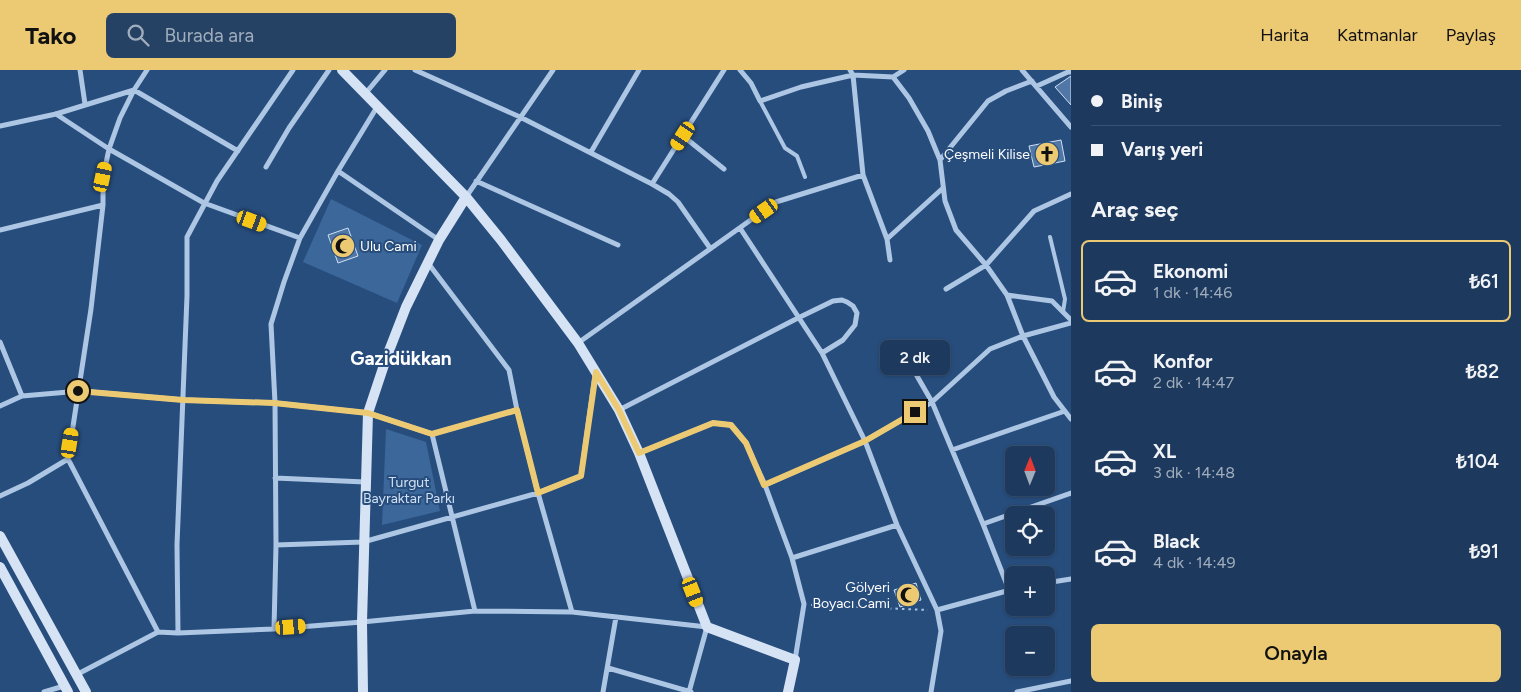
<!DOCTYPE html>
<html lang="tr">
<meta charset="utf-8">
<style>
:root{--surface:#1d3a5e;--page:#254164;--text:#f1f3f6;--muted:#a0adbc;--line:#3b5473;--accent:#ecc973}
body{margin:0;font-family:Figtree,sans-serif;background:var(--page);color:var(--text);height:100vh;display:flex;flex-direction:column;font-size:19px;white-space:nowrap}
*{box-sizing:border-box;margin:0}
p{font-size:16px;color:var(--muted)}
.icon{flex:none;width:28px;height:28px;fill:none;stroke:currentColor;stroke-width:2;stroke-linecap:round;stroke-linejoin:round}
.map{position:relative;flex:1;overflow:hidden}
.side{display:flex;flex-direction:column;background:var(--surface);width:450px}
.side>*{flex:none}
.banner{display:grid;align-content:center;height:110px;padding:0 20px;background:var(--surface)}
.needle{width:32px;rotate:1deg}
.tools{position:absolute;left:1005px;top:376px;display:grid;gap:10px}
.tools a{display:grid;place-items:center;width:50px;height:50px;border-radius:8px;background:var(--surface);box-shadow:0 1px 4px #0004,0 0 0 1px var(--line);font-size:25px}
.end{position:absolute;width:22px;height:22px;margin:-11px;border:6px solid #ecc973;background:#111;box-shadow:0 0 0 2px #111}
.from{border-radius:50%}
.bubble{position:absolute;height:35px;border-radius:8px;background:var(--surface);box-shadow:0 1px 4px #0004,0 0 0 1px var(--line);font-size:16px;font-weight:600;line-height:35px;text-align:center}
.car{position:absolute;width:15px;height:30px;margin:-15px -8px;border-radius:6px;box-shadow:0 0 4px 1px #0007;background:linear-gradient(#f5c518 24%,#345 0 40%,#f5c518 0 76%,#345 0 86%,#f5c518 0)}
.banner b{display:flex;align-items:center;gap:18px;height:48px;font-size:19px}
.banner b+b{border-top:1px solid var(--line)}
.banner i{width:12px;height:12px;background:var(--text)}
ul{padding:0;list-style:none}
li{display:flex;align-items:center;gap:15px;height:82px;margin:0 10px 8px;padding:0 10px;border:2px solid transparent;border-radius:8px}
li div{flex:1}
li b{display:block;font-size:19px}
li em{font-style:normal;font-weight:600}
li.active{border-color:var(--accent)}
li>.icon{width:45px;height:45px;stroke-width:1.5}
h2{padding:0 20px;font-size:22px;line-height:60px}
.cta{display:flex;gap:10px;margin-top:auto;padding:10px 20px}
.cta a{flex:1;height:58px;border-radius:8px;background:var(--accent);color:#111;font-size:20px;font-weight:600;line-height:58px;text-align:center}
header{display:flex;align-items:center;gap:30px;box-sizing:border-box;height:70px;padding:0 25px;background:var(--accent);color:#111}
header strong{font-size:24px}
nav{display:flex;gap:28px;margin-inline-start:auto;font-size:18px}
.search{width:350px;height:45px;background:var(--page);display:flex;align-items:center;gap:12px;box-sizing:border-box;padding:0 18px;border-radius:8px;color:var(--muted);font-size:19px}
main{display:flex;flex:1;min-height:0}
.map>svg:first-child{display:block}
.green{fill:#3b679a}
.building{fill:#5077a5;stroke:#cfe0f4}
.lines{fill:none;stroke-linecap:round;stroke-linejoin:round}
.path{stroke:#adc6e4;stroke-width:2;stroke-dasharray:2.5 4;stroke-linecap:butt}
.lane{stroke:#adc6e4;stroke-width:4}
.street{stroke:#adc6e4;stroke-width:5}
.secondary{stroke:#d6e3f5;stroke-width:10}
.route{stroke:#ecc973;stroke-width:6}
.labels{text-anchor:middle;stroke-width:4;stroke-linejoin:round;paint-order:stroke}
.poi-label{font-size:14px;fill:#fff;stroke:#274d7d;text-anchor:end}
.park-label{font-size:14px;fill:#cfe0f4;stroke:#274d7d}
.district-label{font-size:19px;font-weight:bold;fill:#fff;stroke:#274d7d}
</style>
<header>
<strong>Tako</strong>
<div class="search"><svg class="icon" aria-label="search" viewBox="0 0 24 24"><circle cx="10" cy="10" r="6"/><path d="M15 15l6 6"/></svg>Burada ara</div>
<nav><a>Harita</a><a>Katmanlar</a><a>Paylaş</a></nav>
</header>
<main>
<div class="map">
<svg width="1071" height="622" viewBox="0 0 1071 622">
<rect width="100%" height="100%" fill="#274d7d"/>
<path class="green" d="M 331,129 L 422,175 L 397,233 L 303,192 Z
M 386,359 L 426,372 L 440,441 L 382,455 Z"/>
<path class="building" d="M 1071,6 L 1071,35 L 1055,17 Z
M 1061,70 L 1065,91 L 1034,97 L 1029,76 Z
M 348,158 L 358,186 L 338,193 L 328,165 Z
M 916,513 L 921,530 L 900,537 L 894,520 Z"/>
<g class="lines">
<path class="path" d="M 811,535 L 928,540"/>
<path class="lane" d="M 760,31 L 785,78 L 797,86 L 805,107
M 1050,167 L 1065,229 L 1063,242"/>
<path class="street" d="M 80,0 L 85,34
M 415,0 L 520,47 L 652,114 L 724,0
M 740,0 L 751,13 L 760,31 L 801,17 L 853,5 L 893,7 L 904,0
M 850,0 L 853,5 L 863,105 L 887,169 L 890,190
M 1022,0 L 1071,57
M 893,7 L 909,28 L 928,61 L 940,90 L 945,131 L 956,160 L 986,195 L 1007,225 L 1023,266 L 1054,327 L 1071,349
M 1037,16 L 1068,2 L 1071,2
M 365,24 L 385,0
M 56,44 L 109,79 L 204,133 L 300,168
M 0,56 L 56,44 L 134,20 L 238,81
M 683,66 L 724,99
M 591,82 L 639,0
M 940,90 L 988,31 L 1006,21 L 1032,11
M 266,97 L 289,58 L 329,0
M 338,101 L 439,170
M 476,111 L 618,175
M 652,114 L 669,124 L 678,132 L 710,178
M 466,127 L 553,0
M 740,158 L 822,283 L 865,371 L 897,455 L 937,540 L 941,561 L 931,622
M 0,160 L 103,135
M 887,169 L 943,118
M 428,193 L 509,300 L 517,340 L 538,423 L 572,542
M 946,219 L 986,195 L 1034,141 L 1071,124
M 1007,225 L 1052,231 L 1071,250
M 0,272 L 22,326
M 578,273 L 776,132 L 863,105
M 898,273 L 932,332 L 983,454 L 1009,520
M 0,336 L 22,326 L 80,321 L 183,330 L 275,333 L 368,343 L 432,364 L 475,541
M 619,340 L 798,248 L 833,231 L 842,230 L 847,232 L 853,236 L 857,243 L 855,255 L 843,270 L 822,283
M 432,364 L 517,340
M 952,380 L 1065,341
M 639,383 L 713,353 L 731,355 L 746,373 L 765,415 L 792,488 L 804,534 L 795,590
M 68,389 L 158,562
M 275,408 L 365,412
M 765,415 L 865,371 L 932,332 L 990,279 L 1023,266 L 1071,253
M 0,426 L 28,413 L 68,389 L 91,239 L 103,135 L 103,107 L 109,79 L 120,48 L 134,20 L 147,0
M 983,454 L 1071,423
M 276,475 L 363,472 L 538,423 L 581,406 L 595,305
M 792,488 L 897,455
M 1046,513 L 1071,509
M 937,540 L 1014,519
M 274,559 L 276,475 L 275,333 L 271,254 L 284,212 L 300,168 L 338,101 L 377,37
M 178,563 L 177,475 L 187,226 L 187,167 L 217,111 L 293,0
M 608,598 L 691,622
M 76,605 L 158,562 L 178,563 L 274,559 L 362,552 L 475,541 L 572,542 L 707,557 L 689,622
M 44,622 L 64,616
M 603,622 L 616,547
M 1017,622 L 1071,611"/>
<path class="secondary" d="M 342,0 L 466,127 L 501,170 L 578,273 L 619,340 L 639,383 L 707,557 L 795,590 L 788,622
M 0,466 L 86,622
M 0,497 L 68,622
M 363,622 L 362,552 L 368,343 L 387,286 L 406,237 L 439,170 L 466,127"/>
</g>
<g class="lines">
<path class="route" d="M 78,321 L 183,330 L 274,333 L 368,343 L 432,364 L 517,340 L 538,423 L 581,406 L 596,302 L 619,340 L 639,383 L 713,353 L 731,355 L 746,373 L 764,415 L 865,371 L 915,342"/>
</g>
<defs>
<g id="church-disc" transform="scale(1.25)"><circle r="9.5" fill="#ecc973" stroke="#274d7d"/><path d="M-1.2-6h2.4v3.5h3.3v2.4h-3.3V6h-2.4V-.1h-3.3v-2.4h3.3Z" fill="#111"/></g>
<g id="mosque-disc" transform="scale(1.25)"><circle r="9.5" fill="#ecc973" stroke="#274d7d"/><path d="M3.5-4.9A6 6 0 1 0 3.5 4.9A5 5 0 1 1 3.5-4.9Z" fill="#111"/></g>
</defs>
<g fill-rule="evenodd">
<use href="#church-disc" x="1047" y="84"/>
<use href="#mosque-disc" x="343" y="176"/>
<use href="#mosque-disc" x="908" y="525"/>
</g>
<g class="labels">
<g class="poi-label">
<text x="1030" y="89">Çeşmeli Kilise</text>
<text x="360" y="181" text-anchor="start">Ulu Cami</text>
<text x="890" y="522">Gölyeri<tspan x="890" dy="16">Boyacı Cami</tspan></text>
</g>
<g class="park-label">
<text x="409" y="417">Turgut<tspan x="409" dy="16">Bayraktar Parkı</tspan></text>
</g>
<g class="district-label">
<text x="401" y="295">Gazidükkan</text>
</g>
</g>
</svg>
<div class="tools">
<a><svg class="needle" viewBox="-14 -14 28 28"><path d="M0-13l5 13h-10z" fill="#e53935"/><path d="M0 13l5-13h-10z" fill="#a0adbc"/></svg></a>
<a><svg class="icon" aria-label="locate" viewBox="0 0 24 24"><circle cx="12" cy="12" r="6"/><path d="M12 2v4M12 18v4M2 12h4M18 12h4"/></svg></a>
<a>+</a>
<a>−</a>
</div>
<i class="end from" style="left:78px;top:321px"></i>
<i class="end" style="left:915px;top:342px"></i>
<div class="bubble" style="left:880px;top:270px;width:70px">2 dk</div>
<i class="car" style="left:683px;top:66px;rotate:213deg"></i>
<i class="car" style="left:103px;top:107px;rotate:12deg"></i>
<i class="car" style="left:764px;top:141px;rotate:235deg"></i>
<i class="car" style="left:252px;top:151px;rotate:110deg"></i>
<i class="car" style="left:70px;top:373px;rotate:9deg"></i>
<i class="car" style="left:693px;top:522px;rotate:159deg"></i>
<i class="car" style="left:291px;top:557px;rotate:86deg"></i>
</div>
<section class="side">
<div class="banner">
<b><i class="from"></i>Biniş</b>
<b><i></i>Varış yeri</b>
</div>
<h2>Araç seç</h2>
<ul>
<li class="active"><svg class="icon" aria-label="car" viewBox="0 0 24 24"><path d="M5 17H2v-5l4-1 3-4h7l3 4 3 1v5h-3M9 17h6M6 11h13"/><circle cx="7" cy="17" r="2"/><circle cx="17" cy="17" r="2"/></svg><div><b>Ekonomi</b><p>1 dk · 14:46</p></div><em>₺61</em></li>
<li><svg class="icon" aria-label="car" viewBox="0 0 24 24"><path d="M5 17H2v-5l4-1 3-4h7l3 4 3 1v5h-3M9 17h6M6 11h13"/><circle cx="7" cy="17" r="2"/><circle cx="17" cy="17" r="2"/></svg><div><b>Konfor</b><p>2 dk · 14:47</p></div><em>₺82</em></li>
<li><svg class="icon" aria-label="car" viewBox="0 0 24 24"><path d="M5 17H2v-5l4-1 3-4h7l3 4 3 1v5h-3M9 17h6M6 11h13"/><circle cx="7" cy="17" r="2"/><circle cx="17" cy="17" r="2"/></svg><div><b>XL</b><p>3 dk · 14:48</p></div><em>₺104</em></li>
<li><svg class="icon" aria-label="car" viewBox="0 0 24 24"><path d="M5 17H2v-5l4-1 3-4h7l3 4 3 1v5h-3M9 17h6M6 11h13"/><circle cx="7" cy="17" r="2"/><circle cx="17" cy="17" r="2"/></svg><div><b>Black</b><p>4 dk · 14:49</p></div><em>₺91</em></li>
</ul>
<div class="cta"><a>Onayla</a></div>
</section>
</main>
